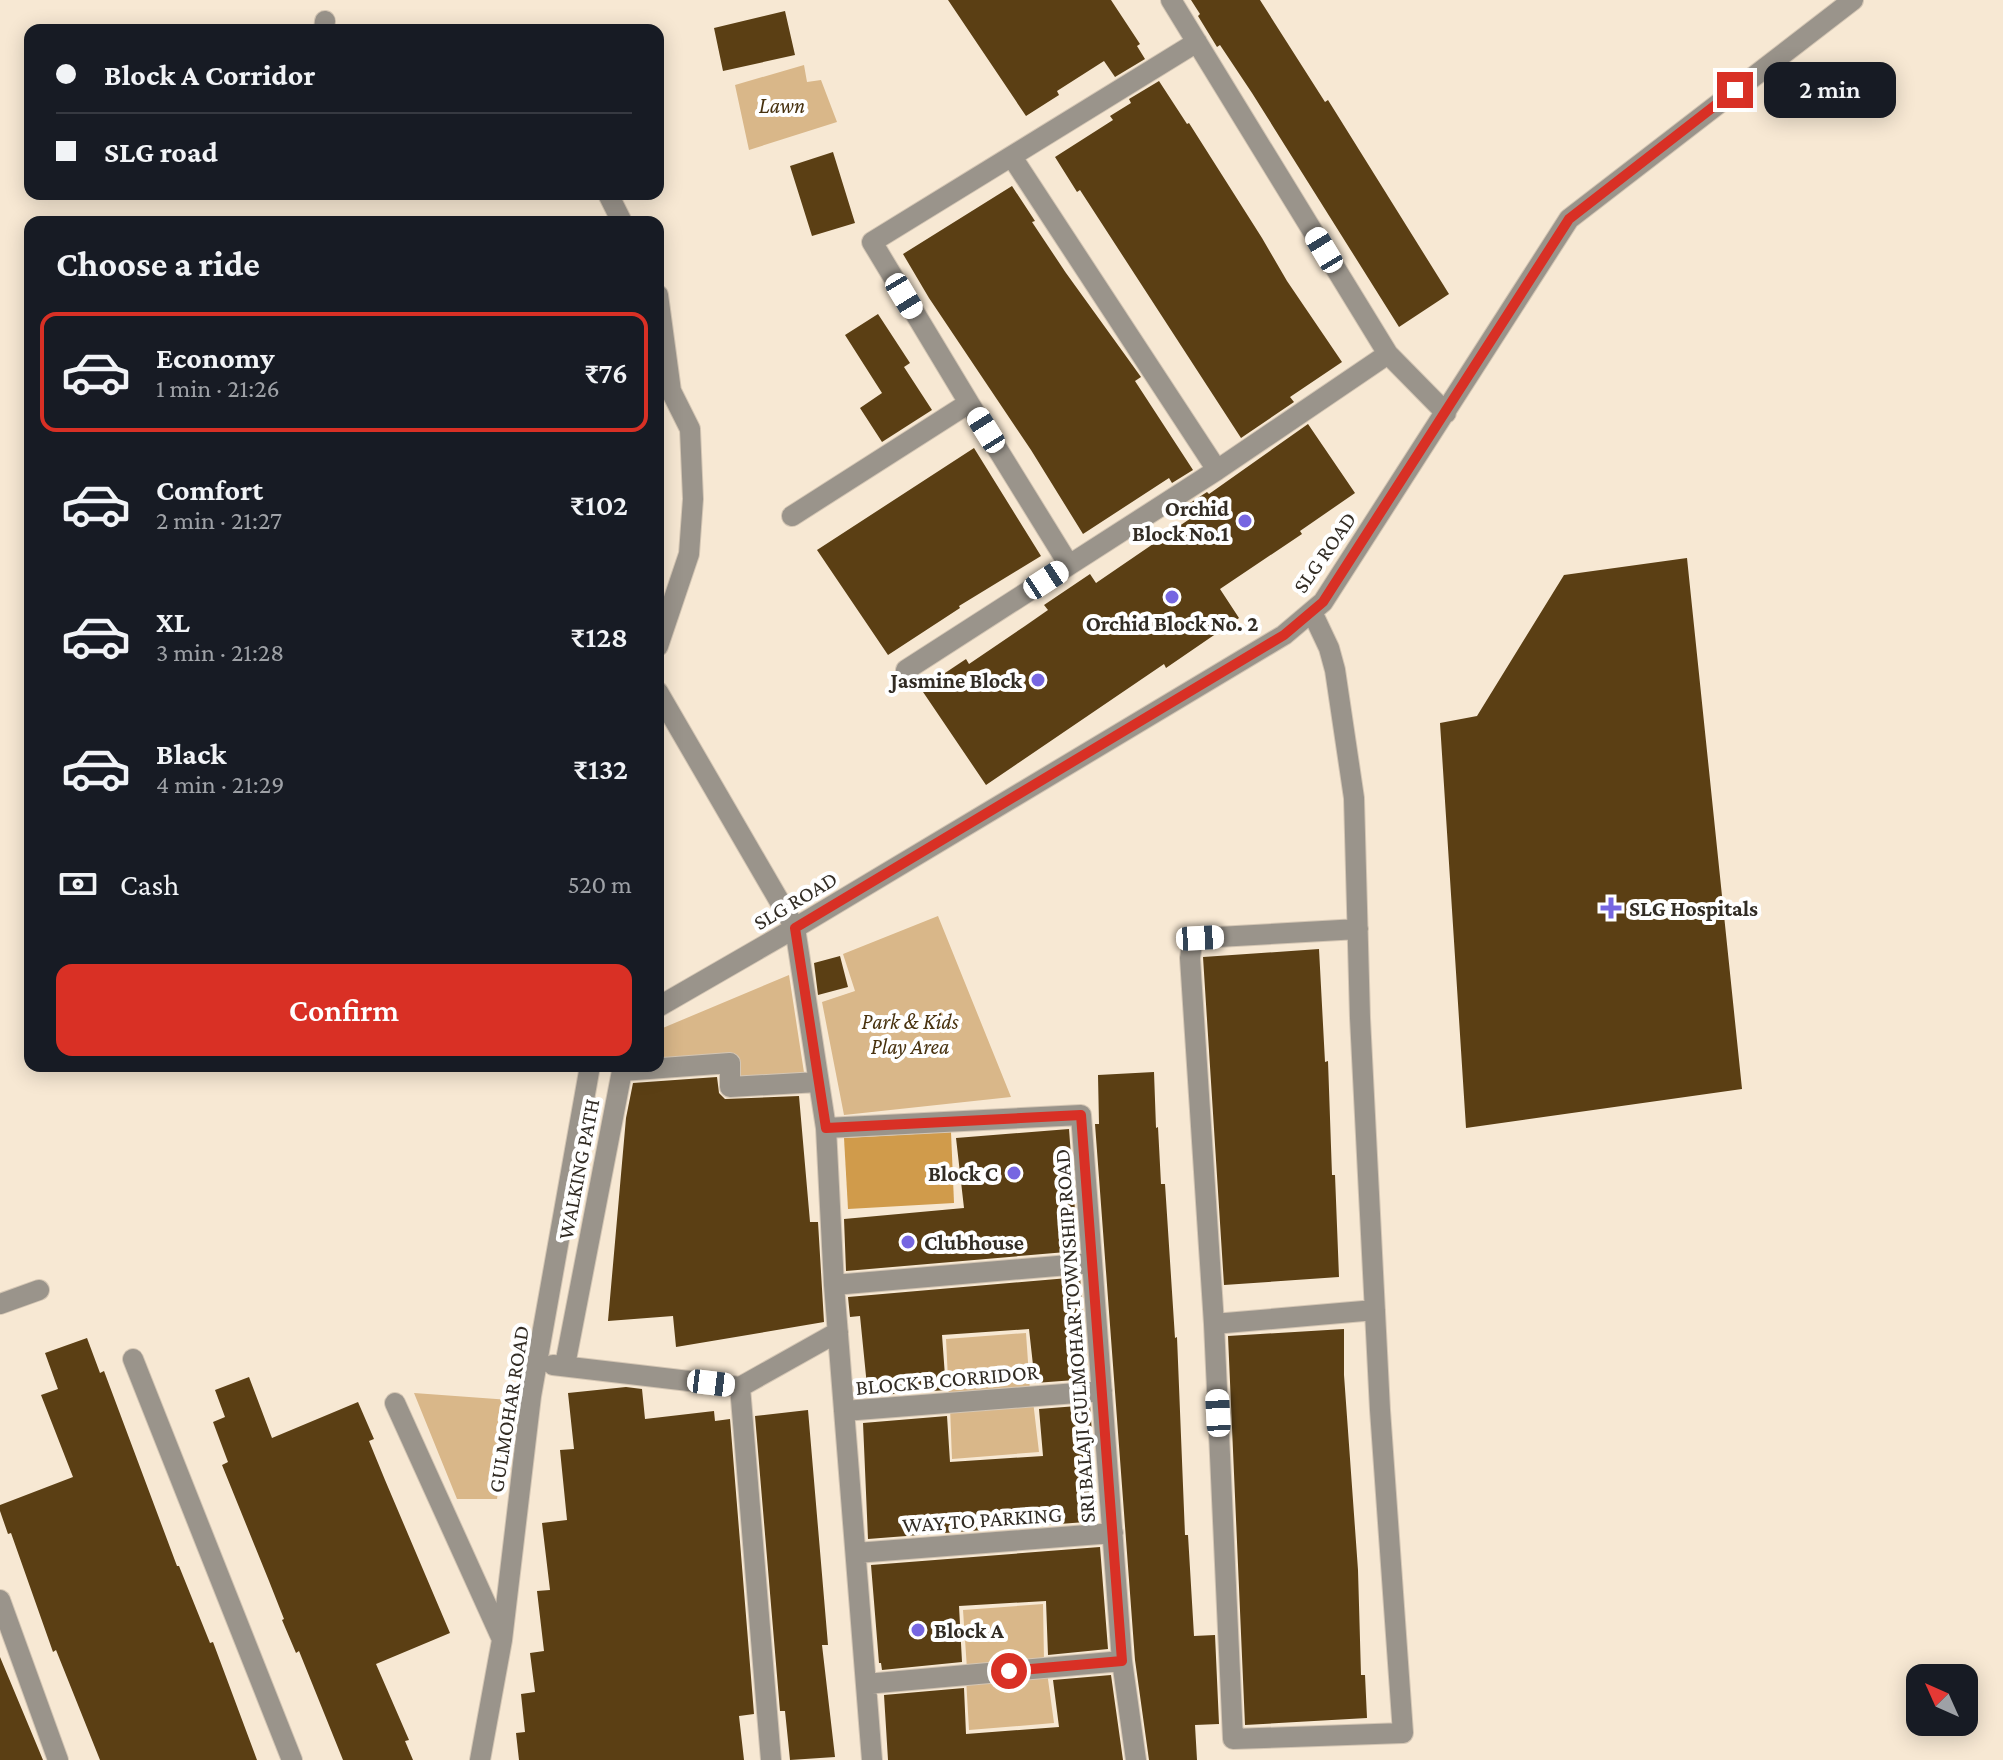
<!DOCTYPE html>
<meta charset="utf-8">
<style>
:root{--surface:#171b24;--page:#242831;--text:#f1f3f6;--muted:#9ea1a6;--line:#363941;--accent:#d93025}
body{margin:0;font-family:"Crimson Pro",serif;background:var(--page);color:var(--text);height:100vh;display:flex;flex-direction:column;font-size:30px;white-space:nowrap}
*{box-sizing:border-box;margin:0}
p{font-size:26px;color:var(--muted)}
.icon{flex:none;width:44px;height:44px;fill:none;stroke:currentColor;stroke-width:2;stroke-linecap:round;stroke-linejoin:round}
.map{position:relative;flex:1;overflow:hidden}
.sheet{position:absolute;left:24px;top:216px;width:640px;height:856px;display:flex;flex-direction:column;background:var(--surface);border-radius:16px;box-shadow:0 4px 20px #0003}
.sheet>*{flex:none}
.top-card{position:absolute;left:24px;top:24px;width:640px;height:176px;border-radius:16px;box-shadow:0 4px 20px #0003;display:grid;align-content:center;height:176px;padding:0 32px;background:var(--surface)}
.needle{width:52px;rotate:315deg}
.fabs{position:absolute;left:1906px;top:1664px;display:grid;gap:16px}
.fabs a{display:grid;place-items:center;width:72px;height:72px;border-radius:16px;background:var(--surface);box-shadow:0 4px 20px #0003;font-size:40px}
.end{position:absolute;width:36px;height:36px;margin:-18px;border:10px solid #d93025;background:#fff;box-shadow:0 0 0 4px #fff}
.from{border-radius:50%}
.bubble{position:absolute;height:56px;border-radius:16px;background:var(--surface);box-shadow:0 4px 20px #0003;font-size:26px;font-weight:600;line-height:56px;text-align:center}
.car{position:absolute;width:24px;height:48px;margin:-24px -12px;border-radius:10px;box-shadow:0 0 6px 2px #0007;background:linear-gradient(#fff 24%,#345 0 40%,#fff 0 76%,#345 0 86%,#fff 0)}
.top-card b{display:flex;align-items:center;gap:28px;height:76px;font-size:30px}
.top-card b+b{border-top:2px solid var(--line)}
.top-card i{width:20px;height:20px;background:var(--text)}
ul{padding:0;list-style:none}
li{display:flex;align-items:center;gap:24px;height:120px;margin:0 16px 12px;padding:0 16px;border:4px solid transparent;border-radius:16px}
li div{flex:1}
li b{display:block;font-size:30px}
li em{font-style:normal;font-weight:600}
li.active{border-color:var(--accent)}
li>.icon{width:72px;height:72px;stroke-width:1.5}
h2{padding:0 32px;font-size:36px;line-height:96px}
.pay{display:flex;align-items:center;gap:20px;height:88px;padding:0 32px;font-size:30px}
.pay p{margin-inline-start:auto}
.primary-button{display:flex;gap:16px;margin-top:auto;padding:16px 32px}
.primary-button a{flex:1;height:92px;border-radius:16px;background:var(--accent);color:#fff;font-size:32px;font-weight:600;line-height:92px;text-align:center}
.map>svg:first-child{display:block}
.green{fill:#d9b789}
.water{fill:#d09b4b}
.building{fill:#5b3f14}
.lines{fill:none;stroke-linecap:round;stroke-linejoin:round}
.minor-casing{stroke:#d4c6b4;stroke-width:22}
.minor{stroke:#9a948b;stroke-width:20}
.route{stroke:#d93025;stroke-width:10}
.poi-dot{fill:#7666e1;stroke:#fff;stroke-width:3}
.labels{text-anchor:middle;stroke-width:8;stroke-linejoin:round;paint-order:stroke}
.park-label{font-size:22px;font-style:italic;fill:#48320f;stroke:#fff}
.poi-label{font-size:22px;font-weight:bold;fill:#322c24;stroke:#fff;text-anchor:end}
.street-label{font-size:22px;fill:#322c24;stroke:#fff}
</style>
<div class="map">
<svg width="2003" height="1760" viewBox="0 0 2003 1760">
<rect width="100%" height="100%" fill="#f7e8d3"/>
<path class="green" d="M 804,65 L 807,82 L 821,80 L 837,122 L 749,150 L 735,85 Z
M 938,916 L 1011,1097 L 844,1115 L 822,1002 L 855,991 L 843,954 Z
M 789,975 L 805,1079 L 737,1081 L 737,1060 L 658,1065 L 658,1030 Z
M 1026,1333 L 1030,1391 L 949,1399 L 946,1339 Z
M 414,1393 L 510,1400 L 497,1499 L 457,1499 Z
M 1033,1401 L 1039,1452 L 952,1459 L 950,1407 Z
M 1043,1604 L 1044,1661 L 967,1669 L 963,1610 Z
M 1047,1672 L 1054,1723 L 969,1730 L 966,1678 Z"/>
<path class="water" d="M 951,1132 L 954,1203 L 848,1209 L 844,1138 Z"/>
<path class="building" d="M 948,0 L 1111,0 L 1140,44 L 1137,46 L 1145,59 L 1115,77 L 1104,61 L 1057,91 L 1059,95 L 1026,116 Z
M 1191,0 L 1260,0 L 1325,102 L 1328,100 L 1449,294 L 1399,327 L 1252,93 L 1220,45 L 1217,47 L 1198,16 L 1200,14 Z
M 785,11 L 795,55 L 723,71 L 714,28 Z
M 1159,81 L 1187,124 L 1189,123 L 1262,238 L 1287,281 L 1342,362 L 1290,397 L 1294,402 L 1241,438 L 1080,190 L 1077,192 L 1055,157 L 1113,120 L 1110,116 L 1131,103 L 1129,99 Z
M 833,152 L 855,223 L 812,236 L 790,166 Z
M 1012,186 L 1035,221 L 1032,222 L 1066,273 L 1141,377 L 1135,381 L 1193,470 L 1172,483 L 1169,478 L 1083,534 L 1031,450 L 929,298 L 903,254 Z
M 878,314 L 910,363 L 904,367 L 932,410 L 882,442 L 860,408 L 882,393 L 845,335 Z
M 1308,424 L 1355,493 L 1300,531 L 1302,534 L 1220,589 L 1239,618 L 1166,668 L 1164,664 L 986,785 L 921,689 L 966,659 L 969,664 L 1025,626 L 1048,610 L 1044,605 L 1090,574 L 1096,583 L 1194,516 L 1187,505 L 1207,492 L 1209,494 Z
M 974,448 L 1041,556 L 959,606 L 960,608 L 888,655 L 817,550 Z
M 1687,558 L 1742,1089 L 1466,1128 L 1440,723 L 1477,716 L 1564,575 Z
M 1319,949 L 1325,1062 L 1328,1061 L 1332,1175 L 1335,1175 L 1339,1277 L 1224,1285 L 1203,957 Z
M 840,956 L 848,987 L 818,995 L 814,963 Z
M 1154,1072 L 1156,1128 L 1158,1127 L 1161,1184 L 1165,1184 L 1175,1338 L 1177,1337 L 1185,1535 L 1188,1535 L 1194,1636 L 1215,1635 L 1219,1724 L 1195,1725 L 1197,1760 L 1149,1760 L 1135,1660 L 1095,1124 L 1099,1124 L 1098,1075 Z
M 717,1077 L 719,1093 L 725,1099 L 799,1096 L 810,1222 L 818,1222 L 824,1322 L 676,1347 L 673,1316 L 608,1321 L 626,1118 L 633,1083 Z
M 1069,1129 L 1078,1251 L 846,1271 L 844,1219 L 964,1208 L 956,1138 Z
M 1080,1277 L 1088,1379 L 1035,1383 L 1029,1329 L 942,1335 L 946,1390 L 868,1396 L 860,1316 L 850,1317 L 848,1297 Z
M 1344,1329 L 1344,1375 L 1358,1570 L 1361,1675 L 1365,1675 L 1367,1718 L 1245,1725 L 1228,1336 Z
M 87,1338 L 100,1373 L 104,1371 L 177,1566 L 179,1566 L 210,1643 L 213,1642 L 257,1760 L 100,1760 L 56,1650 L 53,1652 L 11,1533 L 8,1534 L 0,1511 L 0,1505 L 73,1477 L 41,1395 L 58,1389 L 45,1353 Z
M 249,1377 L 272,1438 L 358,1402 L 374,1439 L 369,1441 L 385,1480 L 450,1633 L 376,1664 L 409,1740 L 405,1741 L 413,1760 L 343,1760 L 299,1651 L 296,1653 L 282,1620 L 284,1619 L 269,1581 L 222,1465 L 228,1462 L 213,1422 L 225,1417 L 215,1390 Z
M 626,1387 L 642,1389 L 645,1419 L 714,1411 L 715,1421 L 730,1419 L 754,1714 L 739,1716 L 744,1760 L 519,1760 L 516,1733 L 525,1732 L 521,1694 L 535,1692 L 530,1653 L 544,1651 L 537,1591 L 550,1590 L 542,1523 L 567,1520 L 560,1450 L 574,1449 L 568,1393 Z
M 1090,1405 L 1098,1521 L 868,1539 L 863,1423 L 947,1416 L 950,1462 L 1043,1456 L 1039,1409 Z
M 808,1410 L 828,1645 L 822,1645 L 835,1757 L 790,1760 L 785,1711 L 780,1711 L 755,1416 Z
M 1100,1547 L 1108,1649 L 1048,1655 L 1046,1601 L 959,1606 L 962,1662 L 882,1670 L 881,1663 L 879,1663 L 871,1565 Z
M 0,1657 L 43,1760 L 0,1760 Z
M 1111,1675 L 1123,1760 L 888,1760 L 884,1695 L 964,1688 L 966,1734 L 1059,1727 L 1053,1680 Z"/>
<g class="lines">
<g class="minor-casing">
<path id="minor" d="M 1171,0 L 1388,354 L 1446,413
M 324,30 L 325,21
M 1012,157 L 1217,470 L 1388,354
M 608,194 L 622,222
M 658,295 L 671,391 L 690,429 L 693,499 L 689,554 L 658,646
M 969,403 L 872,242 L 1197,42
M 792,516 L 969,403 L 1069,565
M 1312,612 L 1329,648 L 1335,670 L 1354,798 L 1360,1018 L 1380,1410 L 1403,1733 L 1233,1739 L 1214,1324 L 1190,958 L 1192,945 L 1200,938 L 1358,929
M 906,670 L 1217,470
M 658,692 L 795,928 L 826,1128 L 834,1285 L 872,1760
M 658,1007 L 795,928 L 1284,635 L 1323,602 L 1569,219 L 1853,0
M 826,1128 L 1081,1115 L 1122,1661 L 1136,1760
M 834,1285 L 1092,1263
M 0,1304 L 39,1290
M 1214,1324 L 1375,1310
M 133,1359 L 292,1760
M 553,1365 L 740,1387 L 838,1332
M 565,1365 L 622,1071 L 730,1063 L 730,1087 L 818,1082
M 740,1387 L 771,1760
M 395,1403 L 501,1637
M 844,1411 L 1102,1391
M 856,1553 L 1113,1533
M 0,1600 L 58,1760
M 866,1684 L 1122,1661
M 480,1760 L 502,1640 L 531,1396 L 590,1066"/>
</g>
<use href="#minor" class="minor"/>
</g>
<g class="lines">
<path class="route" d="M 1009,1671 L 1122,1661 L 1081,1115 L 826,1128 L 795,928 L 1284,635 L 1323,602 L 1569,219 L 1735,90"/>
</g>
<g class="poi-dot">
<circle cx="1245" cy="521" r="8"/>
<circle cx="1172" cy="597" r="8"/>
<circle cx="1038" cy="680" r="8"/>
<path d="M1607 896h8v8h8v8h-8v8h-8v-8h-8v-8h8z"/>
<circle cx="1014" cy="1173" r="8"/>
<circle cx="908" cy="1242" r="8"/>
<circle cx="918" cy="1630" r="8"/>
</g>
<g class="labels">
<g class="park-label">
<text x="782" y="113">Lawn</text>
<text x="910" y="1029">Park &amp; Kids<tspan x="910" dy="25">Play Area</tspan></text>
</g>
<g class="poi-label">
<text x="1229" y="516">Orchid<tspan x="1229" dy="25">Block No.1</tspan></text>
<text x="1172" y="631" text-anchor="middle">Orchid Block No. 2</text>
<text x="1022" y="688">Jasmine Block</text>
<text x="1629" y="916" text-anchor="start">SLG Hospitals</text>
<text x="998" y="1181">Block C</text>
<text x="924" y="1250" text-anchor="start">Clubhouse</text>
<text x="934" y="1638" text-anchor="start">Block A</text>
</g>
<g class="street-label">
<text transform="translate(1324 552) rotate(-55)" y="8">SLG ROAD</text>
<text transform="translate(795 900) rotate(-31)" y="8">SLG ROAD</text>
<text transform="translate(578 1169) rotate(-79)" y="8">WALKING PATH</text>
<text transform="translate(1074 1336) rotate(-94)" y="8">SRI BALAJI GULMOHAR TOWNSHIP ROAD</text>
<text transform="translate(947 1379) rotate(-5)" y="8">BLOCK B CORRIDOR</text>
<text transform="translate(508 1409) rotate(-81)" y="8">GULMOHAR ROAD</text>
<text transform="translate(982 1519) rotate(-4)" y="8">WAY TO PARKING</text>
</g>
</g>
</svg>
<div class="fabs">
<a><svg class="needle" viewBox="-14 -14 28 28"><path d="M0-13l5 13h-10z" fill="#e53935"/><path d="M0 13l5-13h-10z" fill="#9ea1a6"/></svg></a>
</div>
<i class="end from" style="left:1009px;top:1671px"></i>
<i class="end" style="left:1735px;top:90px"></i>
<div class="bubble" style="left:1764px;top:62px;width:132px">2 min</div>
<i class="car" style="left:1324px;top:250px;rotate:329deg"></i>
<i class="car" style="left:904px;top:296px;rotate:149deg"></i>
<i class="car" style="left:986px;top:430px;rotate:328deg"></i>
<i class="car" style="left:1046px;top:580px;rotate:57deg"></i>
<i class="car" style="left:1200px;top:938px;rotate:87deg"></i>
<i class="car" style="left:711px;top:1383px;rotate:97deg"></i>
<i class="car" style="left:1218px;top:1413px;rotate:357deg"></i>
<div class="top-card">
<b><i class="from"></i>Block A Corridor</b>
<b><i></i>SLG road</b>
</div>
<section class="sheet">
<h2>Choose a ride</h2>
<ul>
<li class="active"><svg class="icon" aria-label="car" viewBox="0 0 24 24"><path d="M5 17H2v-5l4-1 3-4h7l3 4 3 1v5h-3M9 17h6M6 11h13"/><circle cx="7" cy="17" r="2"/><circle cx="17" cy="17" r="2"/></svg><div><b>Economy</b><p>1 min · 21:26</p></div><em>₹76</em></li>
<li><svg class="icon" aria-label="car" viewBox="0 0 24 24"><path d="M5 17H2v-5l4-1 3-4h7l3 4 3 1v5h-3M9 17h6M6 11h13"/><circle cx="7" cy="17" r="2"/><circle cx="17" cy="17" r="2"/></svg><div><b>Comfort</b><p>2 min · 21:27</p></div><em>₹102</em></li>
<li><svg class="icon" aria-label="car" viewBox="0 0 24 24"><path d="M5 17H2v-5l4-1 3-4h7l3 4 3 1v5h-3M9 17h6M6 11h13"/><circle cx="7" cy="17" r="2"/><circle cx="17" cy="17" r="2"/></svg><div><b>XL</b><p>3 min · 21:28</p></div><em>₹128</em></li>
<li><svg class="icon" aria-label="car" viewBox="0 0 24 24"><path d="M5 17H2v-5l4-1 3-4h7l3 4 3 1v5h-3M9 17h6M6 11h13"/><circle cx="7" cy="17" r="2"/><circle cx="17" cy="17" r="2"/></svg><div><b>Black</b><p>4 min · 21:29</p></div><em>₹132</em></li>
</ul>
<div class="pay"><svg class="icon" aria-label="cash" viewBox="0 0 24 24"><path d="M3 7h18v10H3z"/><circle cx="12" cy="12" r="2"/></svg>Cash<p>520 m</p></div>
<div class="primary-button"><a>Confirm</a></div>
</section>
</div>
